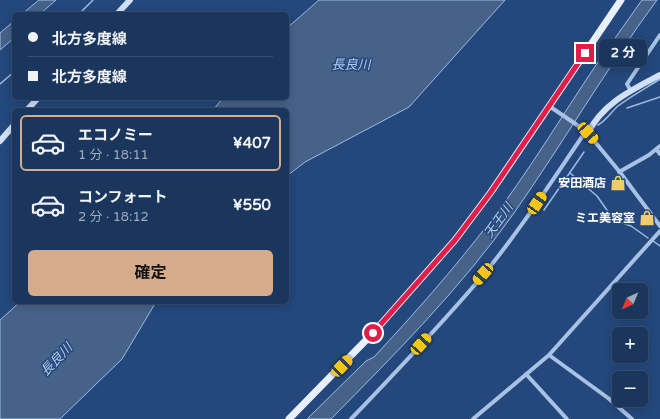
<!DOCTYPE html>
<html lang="ja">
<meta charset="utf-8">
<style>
:root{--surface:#1b365d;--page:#243e63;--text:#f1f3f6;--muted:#a0abbc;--line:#395072;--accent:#d6ab8b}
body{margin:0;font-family:"Varela Round","Noto Sans JP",sans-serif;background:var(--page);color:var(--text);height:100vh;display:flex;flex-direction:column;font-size:15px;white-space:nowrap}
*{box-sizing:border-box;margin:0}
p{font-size:13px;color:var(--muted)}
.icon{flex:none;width:22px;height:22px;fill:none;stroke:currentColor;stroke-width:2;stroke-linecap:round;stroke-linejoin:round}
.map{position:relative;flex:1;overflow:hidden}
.details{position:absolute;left:12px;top:108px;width:277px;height:196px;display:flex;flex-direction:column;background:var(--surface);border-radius:6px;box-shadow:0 2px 10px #0003,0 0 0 1px var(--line)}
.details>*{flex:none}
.guide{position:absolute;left:12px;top:12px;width:277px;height:88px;border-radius:6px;box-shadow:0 2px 10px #0003,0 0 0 1px var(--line);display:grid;align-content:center;height:88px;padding:0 16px;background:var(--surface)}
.needle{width:26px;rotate:224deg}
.buttons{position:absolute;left:612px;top:283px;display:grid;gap:8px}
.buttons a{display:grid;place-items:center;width:36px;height:36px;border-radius:6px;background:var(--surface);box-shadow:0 2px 10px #0003,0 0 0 1px var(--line);font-size:20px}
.end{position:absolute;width:18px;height:18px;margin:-9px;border:5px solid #e11d48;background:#fff;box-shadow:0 0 0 2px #fff}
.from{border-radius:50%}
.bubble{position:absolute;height:28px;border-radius:6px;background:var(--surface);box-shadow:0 2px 10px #0003,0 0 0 1px var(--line);font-size:13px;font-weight:700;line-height:28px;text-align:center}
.car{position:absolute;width:12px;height:24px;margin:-12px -6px;border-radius:5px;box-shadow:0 0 3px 1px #0007;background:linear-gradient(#f5c518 24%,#345 0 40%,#f5c518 0 76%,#345 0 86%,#f5c518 0)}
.guide b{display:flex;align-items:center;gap:14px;height:38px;font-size:15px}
.guide b+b{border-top:1px solid var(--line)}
.guide i{width:10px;height:10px;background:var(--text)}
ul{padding:7px 0 0;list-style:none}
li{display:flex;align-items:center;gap:12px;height:56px;margin:0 8px 6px;padding:0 8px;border:2px solid transparent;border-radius:6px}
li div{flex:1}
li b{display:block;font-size:15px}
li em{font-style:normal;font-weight:700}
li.current{border-color:var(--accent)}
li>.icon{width:36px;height:36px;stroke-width:1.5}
.button{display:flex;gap:8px;margin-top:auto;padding:8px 16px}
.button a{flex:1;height:46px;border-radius:6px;background:var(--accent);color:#111;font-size:16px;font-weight:700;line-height:46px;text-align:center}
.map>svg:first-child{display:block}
.water{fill:#476288;stroke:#9cbce6}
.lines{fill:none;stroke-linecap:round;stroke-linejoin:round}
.stream{stroke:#9cbce6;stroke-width:1.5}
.street{stroke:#a8c2e5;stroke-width:4}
.secondary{stroke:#d1e0f5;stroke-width:6}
.primary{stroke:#e8f0fd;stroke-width:7}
.route{stroke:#e11d48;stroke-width:5}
.labels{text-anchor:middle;stroke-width:3;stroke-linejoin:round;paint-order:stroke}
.poi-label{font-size:12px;font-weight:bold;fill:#fff;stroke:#24487c;text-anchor:end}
.water-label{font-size:13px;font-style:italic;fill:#b3cced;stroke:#24487c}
</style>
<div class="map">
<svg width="660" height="419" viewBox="0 0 660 419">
<rect width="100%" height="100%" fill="#24487c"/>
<path class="water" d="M 39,0 L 56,0 L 40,14 L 22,14 Z
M 319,0 L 505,0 L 409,107 L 305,162 L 287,176 L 287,110 L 213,110 L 223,98 L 287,98 L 287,28 Z
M 642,0 L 657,0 C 606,69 563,143 514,213 C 461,288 395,354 331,419 L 307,419 L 366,361 L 374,357 C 414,314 453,270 489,223 C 528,173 561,117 596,65 C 611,43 627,22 642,0 Z
M 14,21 L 14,38 L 0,50 L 0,33 Z
M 20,302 L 156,302 L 122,359 L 60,419 L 0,419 L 0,320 Z"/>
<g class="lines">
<path class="stream" d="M 79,14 L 93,0
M 0,84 L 14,72
M 627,108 L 660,97
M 598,125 C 606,121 611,112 618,106 C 631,96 646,88 660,79
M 570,173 L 597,196 L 614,220 L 631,226 L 648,238
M 544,210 L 584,152
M 653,241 L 660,246"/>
<path class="street" d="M 631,91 L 627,84 L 660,35
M 549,106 L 586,131 L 619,171 L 660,226
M 656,149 L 660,154
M 619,172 L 649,155 L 660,146
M 549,355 L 608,398 L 632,419
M 526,374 L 567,419
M 351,419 C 396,372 442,324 484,274 C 521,229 553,179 586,131
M 473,419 L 549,355 L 660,231"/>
<path class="secondary" d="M 117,14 L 130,0
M 27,110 L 38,98
M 588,133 C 603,103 632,90 660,75
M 0,141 L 14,125"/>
<path class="primary" d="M 289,419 L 373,333 L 455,240 L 491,192 L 621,0"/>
</g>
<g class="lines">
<path class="route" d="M 373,333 L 455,240 L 491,192 L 585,53"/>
</g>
<defs>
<g id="shop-bare" transform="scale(1.2)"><path d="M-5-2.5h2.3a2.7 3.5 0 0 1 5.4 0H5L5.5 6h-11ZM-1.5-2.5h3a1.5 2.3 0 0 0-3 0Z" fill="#efcd6c" stroke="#24487c" stroke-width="2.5" paint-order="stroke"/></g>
</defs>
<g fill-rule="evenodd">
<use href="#shop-bare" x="618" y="183"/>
<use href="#shop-bare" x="647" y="218"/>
</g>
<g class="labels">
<g class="poi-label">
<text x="606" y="187">安田酒店</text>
<text x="635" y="222">ミエ美容室</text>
</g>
<g class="water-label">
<text x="351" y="69">長良川</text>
<text transform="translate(498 220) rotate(-54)" y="5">天王川</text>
<text transform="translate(56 359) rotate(-46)" y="5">長良川</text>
</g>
</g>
</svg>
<div class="buttons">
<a><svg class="needle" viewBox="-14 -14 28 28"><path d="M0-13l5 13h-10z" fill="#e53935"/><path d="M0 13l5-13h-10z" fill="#a0abbc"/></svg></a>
<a>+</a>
<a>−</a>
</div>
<i class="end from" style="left:373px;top:333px"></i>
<i class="end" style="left:585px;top:53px"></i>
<div class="bubble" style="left:599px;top:39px;width:48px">2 分</div>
<i class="car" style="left:588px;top:133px;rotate:138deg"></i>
<i class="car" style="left:537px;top:203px;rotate:34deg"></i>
<i class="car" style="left:483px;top:274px;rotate:221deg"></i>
<i class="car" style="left:421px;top:344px;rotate:42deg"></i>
<i class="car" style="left:342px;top:366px;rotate:44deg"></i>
<div class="guide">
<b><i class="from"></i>北方多度線</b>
<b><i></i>北方多度線</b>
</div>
<section class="details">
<ul>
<li class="current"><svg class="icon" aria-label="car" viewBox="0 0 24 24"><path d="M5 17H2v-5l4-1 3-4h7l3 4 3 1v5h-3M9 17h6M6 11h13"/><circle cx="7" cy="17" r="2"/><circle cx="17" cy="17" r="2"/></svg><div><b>エコノミー</b><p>1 分 · 18:11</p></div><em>¥407</em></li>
<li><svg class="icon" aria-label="car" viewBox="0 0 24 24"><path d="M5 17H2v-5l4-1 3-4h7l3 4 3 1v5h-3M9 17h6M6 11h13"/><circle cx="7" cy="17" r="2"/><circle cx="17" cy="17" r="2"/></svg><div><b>コンフォート</b><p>2 分 · 18:12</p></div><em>¥550</em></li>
</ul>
<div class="button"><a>確定</a></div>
</section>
</div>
